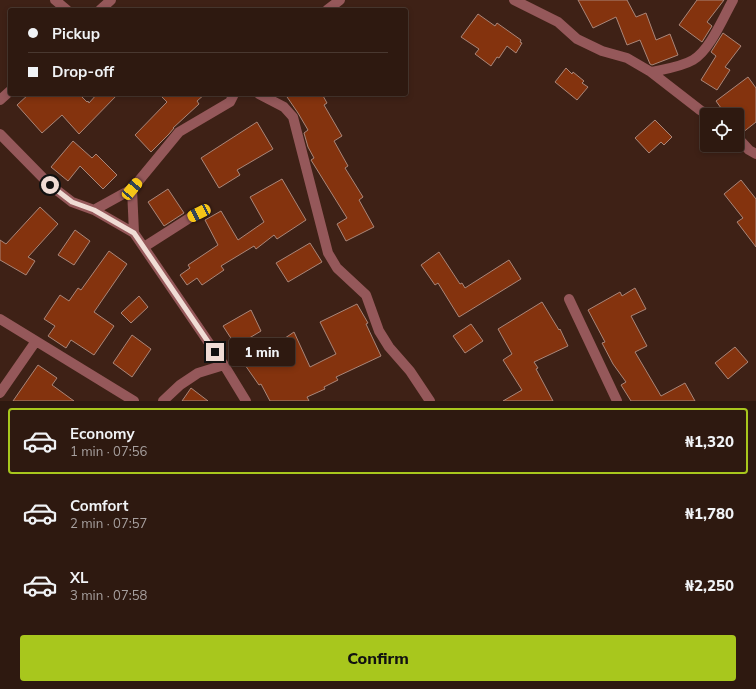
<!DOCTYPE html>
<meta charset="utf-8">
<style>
:root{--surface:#2e1910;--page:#362219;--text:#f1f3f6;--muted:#a7a09f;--line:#493830;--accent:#a8c71d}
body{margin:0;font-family:Mulish,sans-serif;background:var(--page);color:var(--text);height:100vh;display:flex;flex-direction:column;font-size:15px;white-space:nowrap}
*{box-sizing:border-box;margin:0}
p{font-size:13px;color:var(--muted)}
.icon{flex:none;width:22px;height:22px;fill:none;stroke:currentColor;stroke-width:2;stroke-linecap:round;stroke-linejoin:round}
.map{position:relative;height:401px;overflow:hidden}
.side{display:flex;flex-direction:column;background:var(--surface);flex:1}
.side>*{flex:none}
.banner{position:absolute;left:8px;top:8px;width:400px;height:88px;border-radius:4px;box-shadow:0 2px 6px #0003,0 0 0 1px var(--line);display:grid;align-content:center;height:88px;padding:0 20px;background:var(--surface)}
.fabs{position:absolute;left:700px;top:108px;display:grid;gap:8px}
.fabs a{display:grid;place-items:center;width:44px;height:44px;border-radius:4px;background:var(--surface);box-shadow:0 2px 6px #0003,0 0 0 1px var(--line);font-size:20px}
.end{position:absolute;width:18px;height:18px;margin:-9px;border:5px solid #f0dcd5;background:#111;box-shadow:0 0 0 2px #111}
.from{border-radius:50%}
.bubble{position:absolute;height:28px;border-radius:4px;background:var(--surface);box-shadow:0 2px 6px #0003,0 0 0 1px var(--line);font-size:13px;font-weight:800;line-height:28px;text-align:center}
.car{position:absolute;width:12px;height:24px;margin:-12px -6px;border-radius:5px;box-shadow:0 0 3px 1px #0007;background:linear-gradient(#f5c518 24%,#345 0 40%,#f5c518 0 76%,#345 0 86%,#f5c518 0)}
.banner b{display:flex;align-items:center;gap:14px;height:38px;font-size:15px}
.banner b+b{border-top:1px solid var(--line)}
.banner i{width:10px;height:10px;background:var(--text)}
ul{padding:7px 0 0;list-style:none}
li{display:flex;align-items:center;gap:12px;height:66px;margin:0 8px 6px;padding:0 12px;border:2px solid transparent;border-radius:4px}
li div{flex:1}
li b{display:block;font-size:15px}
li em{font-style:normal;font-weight:800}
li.active{border-color:var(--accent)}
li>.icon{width:36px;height:36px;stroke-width:1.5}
.cta{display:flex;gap:8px;margin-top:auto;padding:8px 20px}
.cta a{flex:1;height:46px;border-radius:4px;background:var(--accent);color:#111;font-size:16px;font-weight:800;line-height:46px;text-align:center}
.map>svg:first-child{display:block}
.building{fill:#84330e;stroke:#aa8679}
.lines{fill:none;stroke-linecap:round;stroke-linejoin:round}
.street{stroke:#95585a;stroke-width:10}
.route{stroke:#f0dcd5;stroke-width:5}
</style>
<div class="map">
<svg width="756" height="401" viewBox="0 0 756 401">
<rect width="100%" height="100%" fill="#3e2116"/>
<path class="building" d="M 578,0 L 627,0 L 636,17 L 646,13 L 656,40 L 670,34 L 678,55 L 652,65 L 650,64 L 640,40 L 627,45 L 616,17 L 593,28 Z
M 697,0 L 724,0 L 707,22 L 712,26 L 702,42 L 679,25 Z
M 478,14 L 495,26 L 497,23 L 521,40 L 520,42 L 522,43 L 516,53 L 507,46 L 499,58 L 497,57 L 491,66 L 475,54 L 479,49 L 461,37 Z
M 723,33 L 741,46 L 725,67 L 730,70 L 717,90 L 701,80 L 716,56 L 711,52 Z
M 566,68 L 572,74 L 573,72 L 584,81 L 582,83 L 588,87 L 577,100 L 555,82 Z
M 748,77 L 756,88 L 756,122 L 742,133 L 737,128 L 737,115 L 726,115 L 716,101 Z
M 29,94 L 79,94 L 87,102 L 88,101 L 89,103 L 97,94 L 118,94 L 79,134 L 62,115 L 42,133 L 17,105 Z
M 159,94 L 205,94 L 197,101 L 199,104 L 173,128 L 174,128 L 169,134 L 151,152 L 135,135 L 167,102 Z
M 285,94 L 322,94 L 327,103 L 324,105 L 342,136 L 334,141 L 348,166 L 345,168 L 363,197 L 359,200 L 374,227 L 346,241 L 337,224 L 347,218 L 311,160 L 314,158 L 308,147 L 304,133 L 308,130 L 298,113 Z
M 655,120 L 672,137 L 664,145 L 661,142 L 649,153 L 635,138 Z
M 257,122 L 273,149 L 237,170 L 240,175 L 219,188 L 201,158 Z
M 73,141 L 92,158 L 96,154 L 117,175 L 103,189 L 80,166 L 68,181 L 51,167 Z
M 282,179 L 306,220 L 277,239 L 274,235 L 256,249 L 254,246 L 221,266 L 224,270 L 202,285 L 197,278 L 187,285 L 180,275 L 190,268 L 188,265 L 218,245 L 205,220 L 221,211 L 238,240 L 264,222 L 250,197 Z
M 741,180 L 756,199 L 756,247 L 737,222 L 743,218 L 724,194 Z
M 168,189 L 184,213 L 164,226 L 148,202 Z
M 40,207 L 58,224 L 28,257 L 35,261 L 26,275 L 0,260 L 0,240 L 6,244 Z
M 75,230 L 90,241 L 74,265 L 58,255 Z
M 310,243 L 322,262 L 288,282 L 276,263 Z
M 109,251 L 127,264 L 94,312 L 114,326 L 94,355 L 71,340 L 66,348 L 48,336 L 55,326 L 44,319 L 60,295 L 69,301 L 78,288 L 81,290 Z
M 439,252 L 460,284 L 462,283 L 465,288 L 509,260 L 521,279 L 459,317 L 438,283 L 435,285 L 421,265 Z
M 635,288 L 646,309 L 631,316 L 647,346 L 635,352 L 661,396 L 685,383 L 695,401 L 631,401 L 621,385 L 626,382 L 613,364 L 602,343 L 605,342 L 588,310 L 620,292 L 622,296 Z
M 139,296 L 148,307 L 131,323 L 121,313 Z
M 542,302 L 559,330 L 560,329 L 568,346 L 534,362 L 538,368 L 536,369 L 553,401 L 503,401 L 522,390 L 503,360 L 512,354 L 498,329 Z
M 357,304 L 368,323 L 366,324 L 381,356 L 336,377 L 338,380 L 324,387 L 325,389 L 307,397 L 309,401 L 270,401 L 261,384 L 259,385 L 245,365 L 294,332 L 310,367 L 336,354 L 320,322 Z
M 251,310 L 261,331 L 236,346 L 223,326 Z
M 471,324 L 483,341 L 465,353 L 453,336 Z
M 132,335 L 151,349 L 132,377 L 113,363 Z
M 735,347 L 748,362 L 728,379 L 715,363 Z
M 38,365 L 57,378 L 52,385 L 74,401 L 13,401 Z
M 191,388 L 208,401 L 182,401 Z"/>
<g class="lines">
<path class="street" d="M 55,0 L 67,10
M 514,0 L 558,22 L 577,39 L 602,51 L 627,58 L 651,72 L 700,110 L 708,115
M 100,10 L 111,0
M 327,10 L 340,0
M 651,72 C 665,69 681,67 693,60 C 710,50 723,18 733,0
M 259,94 L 284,107 L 293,117 L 328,253 L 337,268 L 366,295 L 379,331 L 389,347 L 410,371 L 430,401
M 0,100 L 10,91
M 0,134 L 50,185 L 72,202 L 94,210 L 134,233 L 224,365 L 246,401
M 737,137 L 749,150 L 756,154
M 132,189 L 134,233
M 94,210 L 132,189 L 179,132 L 230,102 L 234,94
M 144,247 L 191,217 L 206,210
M 569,299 L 617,401
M 0,319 L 134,401
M 0,393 L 36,341
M 163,401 L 180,385 L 198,373 L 224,365"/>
</g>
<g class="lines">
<path class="route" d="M 50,185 L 72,202 L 94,210 L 134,233 L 215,352"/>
</g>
</svg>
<div class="fabs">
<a><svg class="icon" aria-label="locate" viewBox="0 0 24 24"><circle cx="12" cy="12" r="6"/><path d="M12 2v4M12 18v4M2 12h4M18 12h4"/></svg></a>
</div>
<i class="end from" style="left:50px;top:185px"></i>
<i class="end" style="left:215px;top:352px"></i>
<div class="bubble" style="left:229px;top:338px;width:66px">1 min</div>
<i class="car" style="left:132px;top:189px;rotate:40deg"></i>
<i class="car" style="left:199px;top:213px;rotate:244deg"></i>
<div class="banner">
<b><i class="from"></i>Pickup</b>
<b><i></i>Drop-off</b>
</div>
</div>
<section class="side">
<ul>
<li class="active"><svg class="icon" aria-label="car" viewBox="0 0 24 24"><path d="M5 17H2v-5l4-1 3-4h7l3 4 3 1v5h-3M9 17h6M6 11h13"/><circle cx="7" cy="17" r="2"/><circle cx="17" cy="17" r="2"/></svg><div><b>Economy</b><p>1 min · 07:56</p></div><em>₦1,320</em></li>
<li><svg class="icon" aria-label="car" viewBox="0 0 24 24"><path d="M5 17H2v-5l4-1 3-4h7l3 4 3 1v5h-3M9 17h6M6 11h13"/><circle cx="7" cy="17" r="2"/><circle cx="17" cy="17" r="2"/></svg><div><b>Comfort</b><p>2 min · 07:57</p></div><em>₦1,780</em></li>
<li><svg class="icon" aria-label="car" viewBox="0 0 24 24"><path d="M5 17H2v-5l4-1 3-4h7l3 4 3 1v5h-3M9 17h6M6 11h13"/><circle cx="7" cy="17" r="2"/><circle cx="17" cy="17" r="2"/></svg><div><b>XL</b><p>3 min · 07:58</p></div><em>₦2,250</em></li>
</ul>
<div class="cta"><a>Confirm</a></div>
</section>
